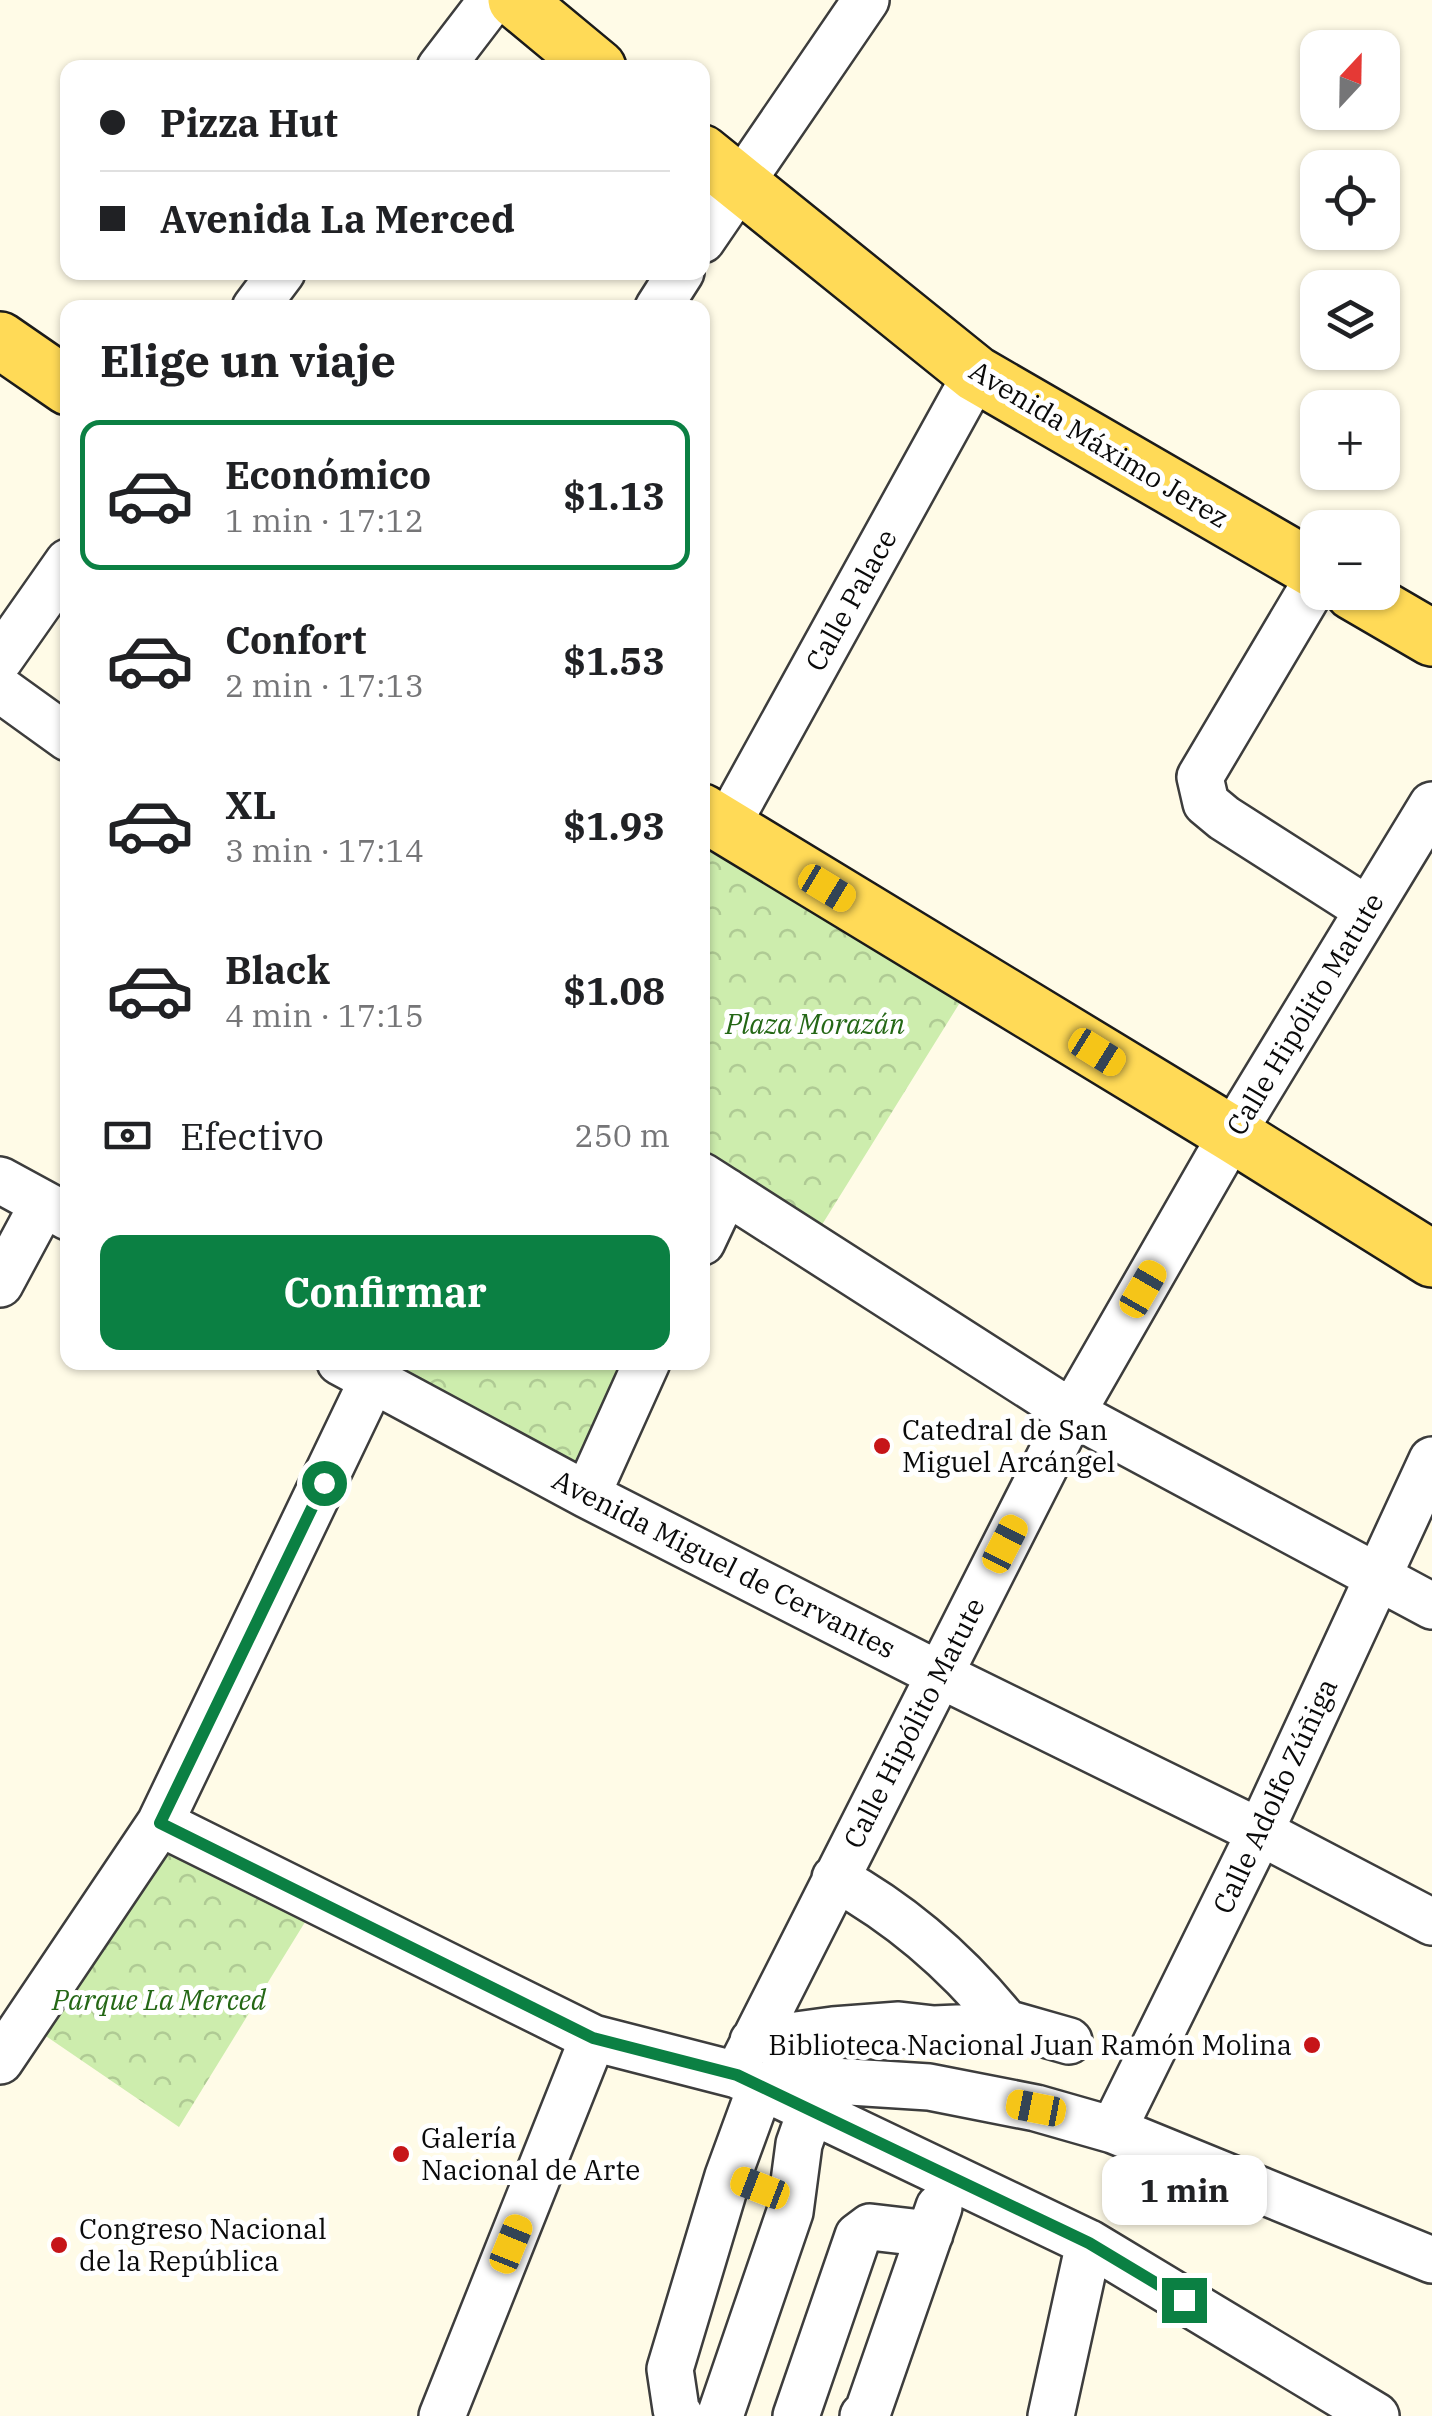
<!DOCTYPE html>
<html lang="es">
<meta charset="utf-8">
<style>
:root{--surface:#fff;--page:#f2f2f2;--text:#202124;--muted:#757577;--line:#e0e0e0;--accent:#0b8043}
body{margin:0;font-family:"IBM Plex Serif",serif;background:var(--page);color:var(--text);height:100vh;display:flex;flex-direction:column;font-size:38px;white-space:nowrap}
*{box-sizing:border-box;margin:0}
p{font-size:32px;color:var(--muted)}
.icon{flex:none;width:55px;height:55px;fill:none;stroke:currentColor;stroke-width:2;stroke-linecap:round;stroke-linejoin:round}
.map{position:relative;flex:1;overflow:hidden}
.panel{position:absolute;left:60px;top:300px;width:650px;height:1070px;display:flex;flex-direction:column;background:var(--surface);border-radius:20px;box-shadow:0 2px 8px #0004}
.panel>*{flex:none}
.guide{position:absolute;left:60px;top:60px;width:650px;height:220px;border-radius:20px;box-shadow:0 2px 8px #0004;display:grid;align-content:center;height:220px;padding:0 40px;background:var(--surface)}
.needle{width:65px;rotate:22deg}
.fabs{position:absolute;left:1300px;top:30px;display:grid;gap:20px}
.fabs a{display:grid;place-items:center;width:100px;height:100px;border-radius:20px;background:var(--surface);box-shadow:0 2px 8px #0004;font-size:50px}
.end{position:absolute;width:45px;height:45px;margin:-22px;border:12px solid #0b8043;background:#fff;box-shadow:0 0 0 5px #fff}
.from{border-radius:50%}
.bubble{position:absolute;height:70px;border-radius:20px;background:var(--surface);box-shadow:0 2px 8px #0004;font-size:32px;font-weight:700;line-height:70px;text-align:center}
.car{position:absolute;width:30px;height:60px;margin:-30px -15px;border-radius:12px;box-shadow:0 0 8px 2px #0007;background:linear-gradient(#f5c518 24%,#345 0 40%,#f5c518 0 76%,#345 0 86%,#f5c518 0)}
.guide b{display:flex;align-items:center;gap:35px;height:95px;font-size:38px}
.guide b+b{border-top:2px solid var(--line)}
.guide i{width:25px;height:25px;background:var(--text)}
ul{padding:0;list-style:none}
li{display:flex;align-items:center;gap:30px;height:150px;margin:0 20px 15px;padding:0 20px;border:5px solid transparent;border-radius:20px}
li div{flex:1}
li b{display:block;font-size:38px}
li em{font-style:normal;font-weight:700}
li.current{border-color:var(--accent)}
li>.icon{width:90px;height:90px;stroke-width:1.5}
h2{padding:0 40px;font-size:45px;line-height:120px}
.pay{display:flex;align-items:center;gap:25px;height:110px;padding:0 40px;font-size:38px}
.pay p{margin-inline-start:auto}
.action{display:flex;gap:20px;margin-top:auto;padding:20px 40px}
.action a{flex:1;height:115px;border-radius:20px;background:var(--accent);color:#fff;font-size:40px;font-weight:700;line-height:115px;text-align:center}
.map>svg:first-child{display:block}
.park{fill:url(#park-crowns)}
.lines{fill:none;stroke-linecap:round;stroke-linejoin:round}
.minor-casing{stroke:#3d3d3d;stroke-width:50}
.major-casing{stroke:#1b1b1b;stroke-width:60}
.minor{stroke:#fff;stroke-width:45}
.major{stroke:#ffda57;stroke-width:55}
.route{stroke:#0b8043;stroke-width:12}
.poi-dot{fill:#c61519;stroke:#fff;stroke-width:4}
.labels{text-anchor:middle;stroke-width:10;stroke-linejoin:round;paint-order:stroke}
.street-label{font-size:28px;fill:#0a0a0a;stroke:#fff}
.park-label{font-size:28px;font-style:italic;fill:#246715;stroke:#fff}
.poi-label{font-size:28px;fill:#0a0a0a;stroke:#fff;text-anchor:start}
</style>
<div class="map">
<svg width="1432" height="2416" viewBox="0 0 1432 2416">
<defs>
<pattern id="park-crowns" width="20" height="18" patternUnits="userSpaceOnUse" patternTransform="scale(2.5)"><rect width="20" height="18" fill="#cdedad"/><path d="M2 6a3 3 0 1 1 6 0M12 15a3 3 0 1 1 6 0" fill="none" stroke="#afca94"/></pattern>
</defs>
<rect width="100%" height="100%" fill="#fffbe7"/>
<path class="park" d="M 703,822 L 969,988 L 815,1236 L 703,1212 Z
M 369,1363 L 635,1363 L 584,1475 Z
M 165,1844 L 310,1914 L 179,2127 L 37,2030 Z"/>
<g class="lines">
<g class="minor-casing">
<path id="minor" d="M 440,68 L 492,0
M 702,240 L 866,0
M 255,308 L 282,272
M 658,308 L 681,272
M 1318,578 L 1200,777 L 1206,803 L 1224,818 L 1368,910
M 0,659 L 68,562
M 0,689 L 68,738
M 1432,805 L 1232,1134 L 1072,1413 L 737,2075 L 929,2087 L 1036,2108 L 1113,2130 L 1432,2260
M 726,827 L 976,374
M 702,1176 L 1072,1413 L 1432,1606
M 0,1180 L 68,1217
M 702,1242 L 726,1191
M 0,1284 L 43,1204
M 340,1362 L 587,1495 L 938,1674 L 1260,1832 L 1432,1922
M 587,1495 L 647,1362
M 160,1823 L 593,2038 L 737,2075 L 1089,2243 L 1376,2416
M 835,1878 C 901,1914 959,1965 1006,2023
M 753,2041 L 833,2030 L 899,2025 L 934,2029 L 980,2027 L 1006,2023 L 1069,2041
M 0,2061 L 160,1823 L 381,1362
M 1113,2130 L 1260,1832 L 1432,1460
M 442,2416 L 593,2038
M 680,2416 L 676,2409 L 670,2369 L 728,2176 L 761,2086
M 720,2416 L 790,2212 L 799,2144 L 811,2110
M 796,2416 L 858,2236 L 870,2227 L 930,2234
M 863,2416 L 868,2411 L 939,2207
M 1051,2416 L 1089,2243"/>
</g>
<g class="major-casing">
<path id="major" d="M 516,0 L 598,68
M 702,153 L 976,374 L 1318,572
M 0,340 L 68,387
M 1353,592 L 1432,638
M 702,812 L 1232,1134 L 1432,1259"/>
</g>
<use href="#minor" class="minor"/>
<use href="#major" class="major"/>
</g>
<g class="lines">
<path class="route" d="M 324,1483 L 160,1823 L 593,2038 L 737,2075 L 1089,2243 L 1184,2300"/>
</g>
<g class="poi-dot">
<circle cx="882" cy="1446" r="10"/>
<circle cx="1312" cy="2045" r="10"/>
<circle cx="401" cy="2154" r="10"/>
<circle cx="59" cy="2245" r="10"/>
</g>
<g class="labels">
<g class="street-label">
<text transform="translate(1099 444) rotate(31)" y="10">Avenida Máximo Jerez</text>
<text transform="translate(851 600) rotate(-61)" y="10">Calle Palace</text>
<text transform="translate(1305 1014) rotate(-59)" y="10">Calle Hipólito Matute</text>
<text transform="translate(724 1564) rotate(27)" y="10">Avenida Miguel de Cervantes</text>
<text transform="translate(914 1723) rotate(-63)" y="10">Calle Hipólito Matute</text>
<text transform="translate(1275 1796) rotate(-65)" y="10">Calle Adolfo Zúñiga</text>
</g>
<g class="park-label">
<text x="815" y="1034">Plaza Morazán</text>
<text x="159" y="2010">Parque La Merced</text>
</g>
<g class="poi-label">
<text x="902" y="1440">Catedral de San<tspan x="902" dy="32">Miguel Arcángel</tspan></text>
<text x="1292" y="2055" text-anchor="end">Biblioteca Nacional Juan Ramón Molina</text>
<text x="421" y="2148">Galería<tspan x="421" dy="32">Nacional de Arte</tspan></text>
<text x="79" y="2239">Congreso Nacional<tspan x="79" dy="32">de la República</tspan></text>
</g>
</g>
</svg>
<div class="fabs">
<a><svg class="needle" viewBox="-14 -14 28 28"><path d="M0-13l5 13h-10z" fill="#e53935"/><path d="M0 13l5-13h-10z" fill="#757577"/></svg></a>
<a><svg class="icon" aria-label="locate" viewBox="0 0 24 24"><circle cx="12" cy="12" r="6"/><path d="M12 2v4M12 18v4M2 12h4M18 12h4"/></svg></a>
<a><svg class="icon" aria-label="layers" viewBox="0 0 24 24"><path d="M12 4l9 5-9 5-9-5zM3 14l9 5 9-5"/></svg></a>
<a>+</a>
<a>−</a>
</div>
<i class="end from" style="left:324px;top:1483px"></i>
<i class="end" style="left:1184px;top:2300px"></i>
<div class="bubble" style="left:1102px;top:2155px;width:165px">1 min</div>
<i class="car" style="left:827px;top:888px;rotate:121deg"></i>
<i class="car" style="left:1097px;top:1052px;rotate:122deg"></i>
<i class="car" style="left:1143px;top:1289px;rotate:30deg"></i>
<i class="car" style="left:1005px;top:1544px;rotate:27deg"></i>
<i class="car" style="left:1036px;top:2108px;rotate:281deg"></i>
<i class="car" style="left:760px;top:2188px;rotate:291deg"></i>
<i class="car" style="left:511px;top:2244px;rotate:22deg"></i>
<div class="guide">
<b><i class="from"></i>Pizza Hut</b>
<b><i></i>Avenida La Merced</b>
</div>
<section class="panel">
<h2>Elige un viaje</h2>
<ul>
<li class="current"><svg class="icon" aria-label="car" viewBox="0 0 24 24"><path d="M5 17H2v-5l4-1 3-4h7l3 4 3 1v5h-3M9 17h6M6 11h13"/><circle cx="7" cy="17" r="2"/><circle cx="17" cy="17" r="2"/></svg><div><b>Económico</b><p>1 min · 17:12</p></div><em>$1.13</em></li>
<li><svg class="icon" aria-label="car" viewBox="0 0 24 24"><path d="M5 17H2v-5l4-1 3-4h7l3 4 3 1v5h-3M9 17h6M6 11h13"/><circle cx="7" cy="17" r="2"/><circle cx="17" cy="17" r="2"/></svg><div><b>Confort</b><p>2 min · 17:13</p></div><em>$1.53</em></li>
<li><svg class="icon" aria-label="car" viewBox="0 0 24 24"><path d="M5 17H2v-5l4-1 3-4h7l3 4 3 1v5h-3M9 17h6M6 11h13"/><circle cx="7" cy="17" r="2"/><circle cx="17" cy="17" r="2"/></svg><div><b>XL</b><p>3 min · 17:14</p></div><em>$1.93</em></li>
<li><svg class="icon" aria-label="car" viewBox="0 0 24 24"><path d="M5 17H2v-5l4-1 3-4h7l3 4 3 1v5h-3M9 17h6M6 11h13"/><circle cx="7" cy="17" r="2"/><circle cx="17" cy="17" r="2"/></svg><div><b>Black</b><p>4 min · 17:15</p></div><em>$1.08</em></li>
</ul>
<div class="pay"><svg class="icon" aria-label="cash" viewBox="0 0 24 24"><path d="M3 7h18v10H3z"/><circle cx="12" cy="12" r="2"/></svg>Efectivo<p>250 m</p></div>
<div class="action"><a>Confirmar</a></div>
</section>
</div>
